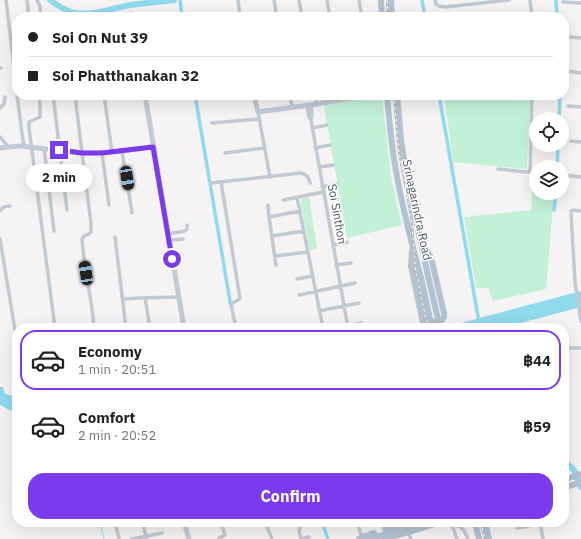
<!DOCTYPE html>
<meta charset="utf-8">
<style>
:root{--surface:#fff;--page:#f2f2f2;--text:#222;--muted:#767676;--line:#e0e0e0;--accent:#7c3aed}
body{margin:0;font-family:"IBM Plex Sans",sans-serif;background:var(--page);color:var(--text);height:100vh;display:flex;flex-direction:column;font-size:15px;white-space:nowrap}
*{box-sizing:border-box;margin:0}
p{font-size:13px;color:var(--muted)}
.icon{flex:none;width:22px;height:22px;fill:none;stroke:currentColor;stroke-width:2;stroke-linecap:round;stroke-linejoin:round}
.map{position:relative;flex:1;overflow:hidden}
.details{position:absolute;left:12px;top:323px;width:557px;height:204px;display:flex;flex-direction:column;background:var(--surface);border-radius:16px;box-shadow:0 4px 16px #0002}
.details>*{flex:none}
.guide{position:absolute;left:12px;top:12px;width:557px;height:88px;border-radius:16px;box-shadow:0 4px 16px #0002;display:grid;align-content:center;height:88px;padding:0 16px;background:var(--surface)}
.tools{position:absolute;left:529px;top:112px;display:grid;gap:8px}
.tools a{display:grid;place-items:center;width:40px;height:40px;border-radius:50%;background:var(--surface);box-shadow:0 4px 16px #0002;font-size:20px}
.end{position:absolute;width:18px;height:18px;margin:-9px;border:5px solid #7c3aed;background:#fff;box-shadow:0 0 0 2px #fff}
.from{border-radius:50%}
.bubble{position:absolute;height:28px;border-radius:14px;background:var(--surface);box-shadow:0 4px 16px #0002;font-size:13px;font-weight:800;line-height:28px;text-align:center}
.car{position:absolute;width:12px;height:24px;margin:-12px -6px;border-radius:5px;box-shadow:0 0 3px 1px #0007;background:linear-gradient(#222 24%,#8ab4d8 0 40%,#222 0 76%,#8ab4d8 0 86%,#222 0)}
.guide b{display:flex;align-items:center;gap:14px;height:38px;font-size:15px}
.guide b+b{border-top:1px solid var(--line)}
.guide i{width:10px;height:10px;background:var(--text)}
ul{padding:7px 0 0;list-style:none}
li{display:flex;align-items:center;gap:12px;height:60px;margin:0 8px 6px;padding:0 8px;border:2px solid transparent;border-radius:16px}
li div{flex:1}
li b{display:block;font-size:15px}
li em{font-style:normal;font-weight:800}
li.active{border-color:var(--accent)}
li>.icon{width:36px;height:36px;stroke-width:1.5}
.button{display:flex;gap:8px;margin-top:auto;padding:8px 16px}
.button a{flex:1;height:46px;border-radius:16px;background:var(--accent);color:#fff;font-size:16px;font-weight:800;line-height:46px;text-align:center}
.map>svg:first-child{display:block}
.green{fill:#c3f1d5}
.water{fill:#90daee}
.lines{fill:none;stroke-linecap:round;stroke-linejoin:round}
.stream{stroke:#90daee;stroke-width:1}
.canal{stroke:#90daee;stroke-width:3.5}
.river{stroke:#90daee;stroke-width:6}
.street{stroke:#c1cad2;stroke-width:3.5}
.secondary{stroke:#c1cbd6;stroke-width:5}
.primary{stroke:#b3c2d1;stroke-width:6}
.rail-casing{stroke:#b5b8bd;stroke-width:2.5}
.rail{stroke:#fff;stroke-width:1;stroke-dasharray:3;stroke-linecap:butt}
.primary-bridge{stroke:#b3c2d1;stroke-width:6}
.route{stroke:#7c3aed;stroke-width:5}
.labels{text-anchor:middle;stroke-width:3;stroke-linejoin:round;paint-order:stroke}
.street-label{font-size:12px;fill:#4a5661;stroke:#fff}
</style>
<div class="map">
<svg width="581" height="539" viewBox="0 0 581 539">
<rect width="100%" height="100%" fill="#f5f3f3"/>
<path class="green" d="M 382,95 L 391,176 L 402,225 L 347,238 L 324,106 Z
M 444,95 L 530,95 L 527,169 L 453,162 Z
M 533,176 L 536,176 L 536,193 L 554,193 L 546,289 L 493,301 L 488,288 L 476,288 L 464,217 L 531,210 Z
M 309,197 L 317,248 L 310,251 L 301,204 L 301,200 L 302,198 Z"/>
<path class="water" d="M 581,291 L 581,307 L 501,328 L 442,328 Z
M 0,387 L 3,387 L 5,394 L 17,397 L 17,414 L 0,405 Z"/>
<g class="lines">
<path class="stream" d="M 100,522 L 104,539"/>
<path class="canal" d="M 180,0 L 182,17
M 422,0 L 425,17
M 556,0 L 557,17
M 195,95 L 231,307
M 439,95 L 479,322
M 559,119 L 560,95
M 557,167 L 558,145
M 554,210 L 556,193
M 322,522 L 328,539"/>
<path class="river" d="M 50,0 C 57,5 65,11 74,13 C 94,16 112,8 131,5 C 145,3 160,2 174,0
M 564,460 L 574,470 L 581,487"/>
<path class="street" d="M 6,0 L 17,91
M 27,0 L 29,17
M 37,0 L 40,6 L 41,17
M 238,0 L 240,17
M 274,0 L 277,17
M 299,0 L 302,17
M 327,0 L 330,17
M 359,0 L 362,17
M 435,0 L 436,4 L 439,6 L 445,7 L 509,0
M 530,0 L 532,17
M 563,2 L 581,3
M 131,13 L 132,17
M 68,17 L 68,16
M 570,37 L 581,38
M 0,68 L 1,68
M 568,71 L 581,73
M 17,95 L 23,141 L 25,146
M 39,95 L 40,106 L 40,117 L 31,121 L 29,122 L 29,128 L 55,328
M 53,95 L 67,210
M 75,95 L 82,153 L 91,223 L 91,232 L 89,234 L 84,236 L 82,239 C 84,269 92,298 94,328
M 104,95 L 112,152
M 290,95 L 292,107
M 316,95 L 317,104
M 307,105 L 309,117 L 311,120 L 348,328
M 311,105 L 312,116 L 311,120
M 568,106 L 581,107
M 0,108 L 4,104 L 5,97
M 258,112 L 270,177
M 212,123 L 259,119
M 312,128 L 327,125
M 0,137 L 6,144 L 6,147
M 571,141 L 581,142
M 44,148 L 54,231
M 315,148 L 330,145
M 122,151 L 132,213
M 102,153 L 109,205
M 225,153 L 264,148
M 319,167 L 333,165
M 498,169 L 536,173
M 530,172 L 532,95
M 562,175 L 581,177
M 221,182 L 240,298 L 238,300 L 231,304 L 236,328
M 211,183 L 301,173 C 307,174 309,178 310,183
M 322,187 L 337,184
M 297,197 L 323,328
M 283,200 L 323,192
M 268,205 L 269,217 L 300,211
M 0,211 C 2,207 5,206 10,206
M 581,211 L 573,210 L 571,211 L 571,213 L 575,282 L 581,321
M 269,217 L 276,265
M 168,234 L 185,231 L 187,229 L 187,225
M 272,236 L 304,231
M 115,237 L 126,328
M 0,239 L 17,342
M 170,240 L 183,239
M 333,245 L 347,242
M 275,256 L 308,252
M 336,265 L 351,263
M 297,279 L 312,276
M 299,295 L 355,283
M 145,298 L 150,328
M 123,299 L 140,298 L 179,297
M 319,311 L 359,303
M 338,328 L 361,323
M 564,348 L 581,348
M 115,522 L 119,539
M 142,522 L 147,539
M 265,522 L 272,539
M 357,522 L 362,537
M 381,522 L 384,530
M 451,522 L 457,539
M 540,522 L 543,539
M 452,525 C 461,524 465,531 468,539
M 517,528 L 551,522
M 408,532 L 411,539
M 132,539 L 162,533
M 219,539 L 219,538 L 225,535 L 221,522
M 301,539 C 298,528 299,532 302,522
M 301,539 L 309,537"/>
<path class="secondary" d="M 145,95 L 184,328
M 254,95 L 258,112 L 317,104 L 371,95
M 0,148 L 20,146 L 82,153 L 102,153 L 153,147
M 184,522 L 189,539"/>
<path class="primary" d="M 381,0 L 382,17
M 391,0 L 392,17
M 387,95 C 389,118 391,142 395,165 C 401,203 411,241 421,278
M 397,95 L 401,140 L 408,183 L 428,276
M 412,251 L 411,266 L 423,323 L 424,324 L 442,320 L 444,317 L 444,313 L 432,262 L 430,256 L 423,245
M 564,480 L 581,474
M 564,488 L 581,482
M 475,522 L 479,539
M 485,522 L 489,539
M 387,529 L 411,522
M 359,539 L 362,537 L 374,533
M 369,539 L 426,522
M 385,539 L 442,522"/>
<g class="rail-casing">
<path id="rail" d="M 387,0 L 388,17
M 394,95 L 399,152 L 411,215 L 416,272 L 428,328
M 481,522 L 485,539"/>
</g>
<use href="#rail" class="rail"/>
<path class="primary-bridge" d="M 428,276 L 440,328
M 421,278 L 432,328"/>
</g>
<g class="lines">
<path class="route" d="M 59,150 L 82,153 L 102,153 L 153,147 L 172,259"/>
</g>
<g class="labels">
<g class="street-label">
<text transform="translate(417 210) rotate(78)" y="4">Srinagarindra Road</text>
<text transform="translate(337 214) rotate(80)" y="4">Soi Sinthon</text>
</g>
</g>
</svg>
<div class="tools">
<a><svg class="icon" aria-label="locate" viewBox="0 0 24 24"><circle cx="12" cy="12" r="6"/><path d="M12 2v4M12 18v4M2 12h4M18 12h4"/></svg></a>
<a><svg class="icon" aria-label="layers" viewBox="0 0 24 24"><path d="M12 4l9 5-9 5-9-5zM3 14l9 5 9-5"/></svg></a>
</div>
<i class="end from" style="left:172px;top:259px"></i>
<i class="end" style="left:59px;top:150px"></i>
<div class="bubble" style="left:26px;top:164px;width:66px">2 min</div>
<i class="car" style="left:127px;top:178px;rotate:171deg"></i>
<i class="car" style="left:86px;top:273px;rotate:351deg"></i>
<div class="guide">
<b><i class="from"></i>Soi On Nut 39</b>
<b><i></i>Soi Phatthanakan 32</b>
</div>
<section class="details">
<ul>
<li class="active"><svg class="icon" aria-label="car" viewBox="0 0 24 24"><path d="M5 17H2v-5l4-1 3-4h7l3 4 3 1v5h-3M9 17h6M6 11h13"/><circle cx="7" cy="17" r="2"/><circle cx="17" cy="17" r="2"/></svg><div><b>Economy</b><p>1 min · 20:51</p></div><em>฿44</em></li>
<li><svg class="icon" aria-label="car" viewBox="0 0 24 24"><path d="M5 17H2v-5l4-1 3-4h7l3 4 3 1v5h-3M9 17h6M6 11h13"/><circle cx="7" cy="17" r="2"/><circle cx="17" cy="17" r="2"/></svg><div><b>Comfort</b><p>2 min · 20:52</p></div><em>฿59</em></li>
</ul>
<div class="button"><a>Confirm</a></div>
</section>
</div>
